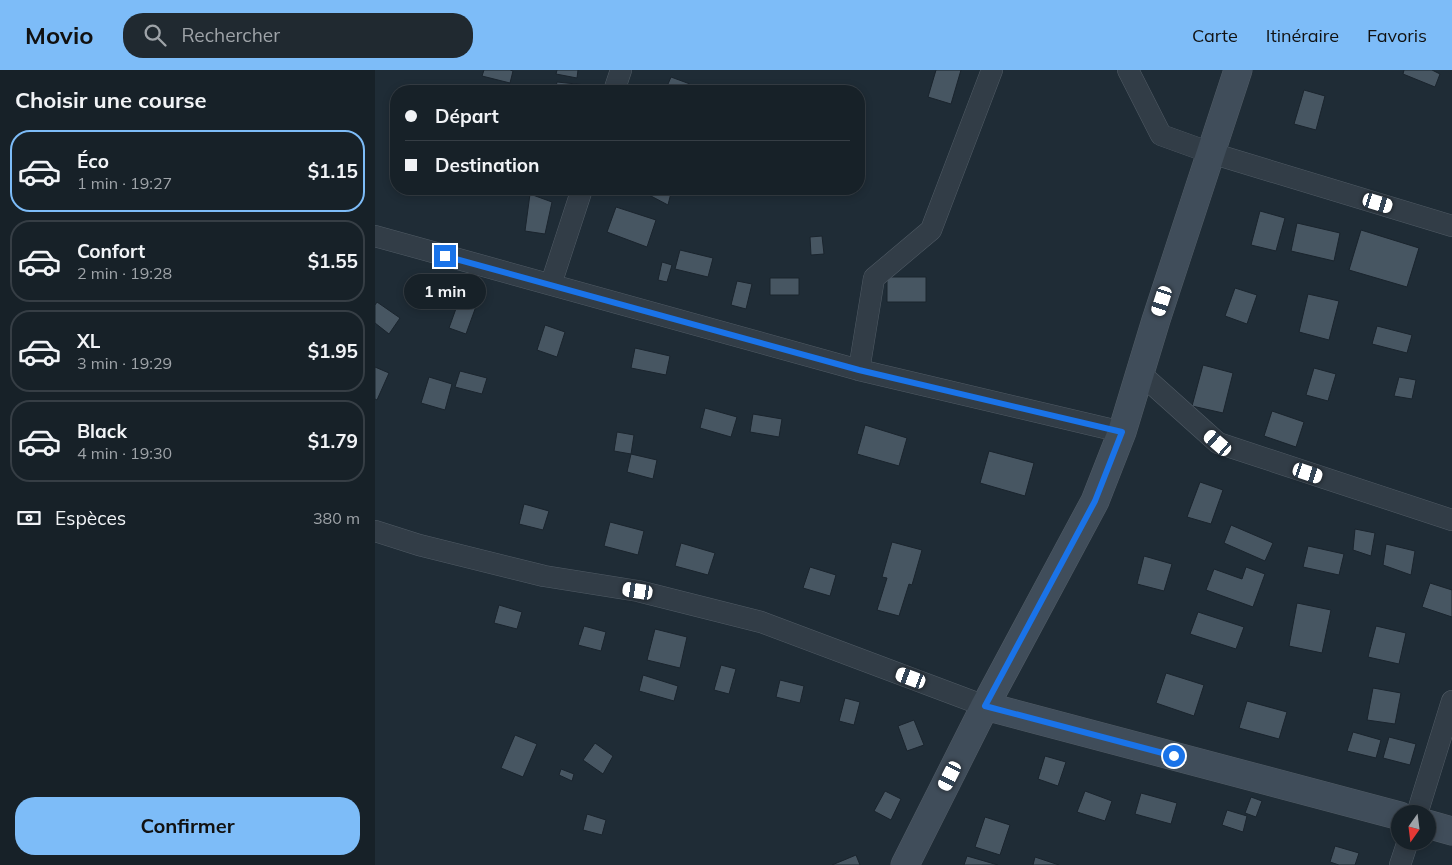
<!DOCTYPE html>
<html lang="fr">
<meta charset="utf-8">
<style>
:root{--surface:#172128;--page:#202930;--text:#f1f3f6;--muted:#9ea3a8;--line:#363e45;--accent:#7dbcf8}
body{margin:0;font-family:Mulish,sans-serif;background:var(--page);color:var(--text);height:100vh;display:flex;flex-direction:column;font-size:19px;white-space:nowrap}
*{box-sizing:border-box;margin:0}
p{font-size:16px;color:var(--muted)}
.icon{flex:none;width:28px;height:28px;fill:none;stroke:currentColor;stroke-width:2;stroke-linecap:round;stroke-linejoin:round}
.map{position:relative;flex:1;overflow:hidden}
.side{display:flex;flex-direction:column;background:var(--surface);width:375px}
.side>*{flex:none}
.hud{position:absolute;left:15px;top:15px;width:475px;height:110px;border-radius:20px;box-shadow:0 2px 8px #0003,0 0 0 1px var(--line);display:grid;align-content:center;height:110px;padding:0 15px;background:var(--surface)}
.needle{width:32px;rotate:194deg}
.fabs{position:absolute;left:1016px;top:735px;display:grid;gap:10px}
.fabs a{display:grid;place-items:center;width:45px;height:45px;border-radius:50%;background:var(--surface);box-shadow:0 2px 8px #0003,0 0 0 1px var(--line);font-size:25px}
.end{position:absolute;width:22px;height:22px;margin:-11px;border:6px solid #1a73e8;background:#fff;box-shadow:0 0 0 2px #fff}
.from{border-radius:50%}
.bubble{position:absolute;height:35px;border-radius:18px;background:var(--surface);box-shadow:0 2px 8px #0003,0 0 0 1px var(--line);font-size:16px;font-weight:700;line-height:35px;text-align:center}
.car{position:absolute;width:15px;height:30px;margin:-15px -8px;border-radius:6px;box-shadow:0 0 4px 1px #0007;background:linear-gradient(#fff 24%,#345 0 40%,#fff 0 76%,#345 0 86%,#fff 0)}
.hud b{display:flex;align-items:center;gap:18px;height:48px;font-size:19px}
.hud b+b{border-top:1px solid var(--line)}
.hud i{width:12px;height:12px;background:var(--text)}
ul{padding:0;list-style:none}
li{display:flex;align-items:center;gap:15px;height:82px;margin:0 10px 8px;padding:0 5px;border:2px solid var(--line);border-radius:20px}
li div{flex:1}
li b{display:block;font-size:19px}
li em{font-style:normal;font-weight:700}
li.active{border-color:var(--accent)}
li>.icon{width:45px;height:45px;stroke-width:1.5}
h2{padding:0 15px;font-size:22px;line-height:60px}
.pay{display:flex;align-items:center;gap:12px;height:55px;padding:0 15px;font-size:19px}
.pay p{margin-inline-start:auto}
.action{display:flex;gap:10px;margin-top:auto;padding:10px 15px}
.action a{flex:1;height:58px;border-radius:20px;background:var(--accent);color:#111;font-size:20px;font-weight:700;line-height:58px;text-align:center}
header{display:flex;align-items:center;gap:30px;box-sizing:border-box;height:70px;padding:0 25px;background:var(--accent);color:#111}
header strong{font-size:24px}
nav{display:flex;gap:28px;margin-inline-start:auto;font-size:18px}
.search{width:350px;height:45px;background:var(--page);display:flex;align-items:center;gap:12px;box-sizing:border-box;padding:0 18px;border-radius:20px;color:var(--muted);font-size:19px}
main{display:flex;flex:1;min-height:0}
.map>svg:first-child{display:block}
.building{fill:#475662;stroke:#1a242d}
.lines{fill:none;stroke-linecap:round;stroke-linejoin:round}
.street-casing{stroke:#505b65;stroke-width:22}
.secondary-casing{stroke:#505b65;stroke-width:29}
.street{stroke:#323d47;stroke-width:21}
.secondary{stroke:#404d5a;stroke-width:28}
.route{stroke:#1a73e8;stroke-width:6}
</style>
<header>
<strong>Movio</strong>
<div class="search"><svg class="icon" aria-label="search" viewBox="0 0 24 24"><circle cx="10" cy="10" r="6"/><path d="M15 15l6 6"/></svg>Rechercher</div>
<nav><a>Carte</a><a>Itinéraire</a><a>Favoris</a></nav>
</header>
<main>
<section class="side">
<h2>Choisir une course</h2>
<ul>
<li class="active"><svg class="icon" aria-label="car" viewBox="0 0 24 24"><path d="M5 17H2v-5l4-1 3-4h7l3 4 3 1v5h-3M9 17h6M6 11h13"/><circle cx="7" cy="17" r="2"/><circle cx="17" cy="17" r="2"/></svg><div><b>Éco</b><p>1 min · 19:27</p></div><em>$1.15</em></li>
<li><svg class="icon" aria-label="car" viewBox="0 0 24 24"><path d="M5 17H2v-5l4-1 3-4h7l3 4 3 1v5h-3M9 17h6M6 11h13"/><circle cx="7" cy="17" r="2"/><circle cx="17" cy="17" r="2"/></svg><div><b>Confort</b><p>2 min · 19:28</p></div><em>$1.55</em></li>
<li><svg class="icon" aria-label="car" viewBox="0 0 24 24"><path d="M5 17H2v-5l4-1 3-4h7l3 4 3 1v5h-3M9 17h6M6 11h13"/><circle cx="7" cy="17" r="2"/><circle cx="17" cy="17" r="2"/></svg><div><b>XL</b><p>3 min · 19:29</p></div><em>$1.95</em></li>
<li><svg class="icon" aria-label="car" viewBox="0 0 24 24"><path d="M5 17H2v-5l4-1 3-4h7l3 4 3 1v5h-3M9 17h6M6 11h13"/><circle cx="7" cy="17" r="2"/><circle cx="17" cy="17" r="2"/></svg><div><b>Black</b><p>4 min · 19:30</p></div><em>$1.79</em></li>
</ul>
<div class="pay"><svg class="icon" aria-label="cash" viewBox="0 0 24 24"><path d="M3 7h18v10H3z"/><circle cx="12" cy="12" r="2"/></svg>Espèces<p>380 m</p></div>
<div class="action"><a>Confirmer</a></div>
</section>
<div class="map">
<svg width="1077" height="795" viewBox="0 0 1077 795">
<rect width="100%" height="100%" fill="#1f2c36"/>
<path class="building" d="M 109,0 L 135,0 L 138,1 L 135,13 L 107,6 Z
M 182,0 L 203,0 L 202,8 L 181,4 Z
M 561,0 L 586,0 L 576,34 L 553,27 Z
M 1029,0 L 1057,0 L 1065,4 L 1060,17 L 1028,4 Z
M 296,7 L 315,14 L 312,21 L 290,21 Z
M 182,12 L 211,15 L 211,21 L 180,21 Z
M 929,20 L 950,26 L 941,60 L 919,54 Z
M 276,119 L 297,119 L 293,135 L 274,125 Z
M 155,124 L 177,132 L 170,164 L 150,161 Z
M 241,137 L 281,150 L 272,177 L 232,162 Z
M 885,141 L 910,148 L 901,181 L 876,175 Z
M 922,153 L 965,163 L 959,191 L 916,181 Z
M 986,160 L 1044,178 L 1032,217 L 974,200 Z
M 447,166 L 449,184 L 436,185 L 435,167 Z
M 305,180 L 338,188 L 333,207 L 300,199 Z
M 287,192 L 297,195 L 292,212 L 283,210 Z
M 512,207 L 551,207 L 551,232 L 512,232 Z
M 395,208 L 424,208 L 424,225 L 395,225 Z
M 362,211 L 377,214 L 371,239 L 356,235 Z
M 860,218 L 882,225 L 872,254 L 850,246 Z
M 87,222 L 104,228 L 91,264 L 74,258 Z
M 933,224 L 964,231 L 954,270 L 924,262 Z
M 2,232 L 25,248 L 14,264 L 0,253 L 0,235 Z
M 170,255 L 190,262 L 182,287 L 162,280 Z
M 1002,256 L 1037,265 L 1032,283 L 997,274 Z
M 260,278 L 295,286 L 291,305 L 256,298 Z
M 828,295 L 858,303 L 848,343 L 817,336 Z
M 0,297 L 14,303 L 2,330 L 0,329 Z
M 939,298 L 961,304 L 953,331 L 931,325 Z
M 85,301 L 112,308 L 107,324 L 80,317 Z
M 54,307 L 77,314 L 70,340 L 46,333 Z
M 1024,307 L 1041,310 L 1037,329 L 1019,326 Z
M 330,338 L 362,347 L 356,367 L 325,358 Z
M 897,341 L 929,352 L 921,377 L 889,366 Z
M 378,344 L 407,349 L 404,367 L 375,362 Z
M 490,355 L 532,368 L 524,396 L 482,384 Z
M 242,362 L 259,365 L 256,384 L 239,381 Z
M 614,381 L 659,393 L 650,426 L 605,413 Z
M 256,384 L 282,390 L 278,409 L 252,402 Z
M 825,412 L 848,420 L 836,454 L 812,447 Z
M 149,434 L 174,441 L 168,460 L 144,454 Z
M 235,452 L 269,461 L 263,485 L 229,476 Z
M 856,455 L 898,473 L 890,491 L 849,473 Z
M 980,459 L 1000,463 L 996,486 L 978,480 Z
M 517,472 L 547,480 L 537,515 L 534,514 L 524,546 L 502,540 L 512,508 L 507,507 Z
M 306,473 L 340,483 L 333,505 L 300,496 Z
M 1011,474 L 1040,481 L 1036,505 L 1008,495 Z
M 933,476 L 969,484 L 964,505 L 928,497 Z
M 769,486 L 797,494 L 789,521 L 762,514 Z
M 435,497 L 461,505 L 455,526 L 428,518 Z
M 871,497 L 890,504 L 878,537 L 831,520 L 839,499 L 867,509 Z
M 1055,513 L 1077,520 L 1077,547 L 1047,537 Z
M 922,533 L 956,540 L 947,583 L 914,576 Z
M 124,535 L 147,542 L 142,559 L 119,553 Z
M 823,542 L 869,557 L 861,579 L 815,564 Z
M 209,556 L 231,562 L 226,581 L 203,575 Z
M 1001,556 L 1031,563 L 1024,594 L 993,587 Z
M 280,559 L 312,567 L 305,598 L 272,590 Z
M 346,595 L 361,599 L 354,624 L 339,620 Z
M 791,603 L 829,615 L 819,646 L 781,633 Z
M 268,605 L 303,616 L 299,631 L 264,621 Z
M 405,610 L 429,616 L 425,633 L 401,627 Z
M 998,618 L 1026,623 L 1020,654 L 992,650 Z
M 470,628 L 485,632 L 479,655 L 464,651 Z
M 872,631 L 912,642 L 904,669 L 864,658 Z
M 539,650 L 549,675 L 532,681 L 523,656 Z
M 978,662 L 1006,670 L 1001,688 L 972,681 Z
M 140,665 L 162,674 L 148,707 L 126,698 Z
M 1014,667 L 1041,674 L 1035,695 L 1008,688 Z
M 220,673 L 238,686 L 228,704 L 208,690 Z
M 670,686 L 691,692 L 683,716 L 663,709 Z
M 186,699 L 199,704 L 197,711 L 184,705 Z
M 510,721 L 526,729 L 516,750 L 499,741 Z
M 710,721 L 737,731 L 730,751 L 702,742 Z
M 766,723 L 802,733 L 796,754 L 760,744 Z
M 876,727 L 887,731 L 881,747 L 870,743 Z
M 852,740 L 872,746 L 868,762 L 847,755 Z
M 212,744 L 231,750 L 227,765 L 208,760 Z
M 610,747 L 635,755 L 625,785 L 600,777 Z
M 960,776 L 984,783 L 980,795 L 964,795 L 955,792 Z
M 481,785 L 485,795 L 457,795 Z
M 592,786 L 623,795 L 589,795 Z
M 660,787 L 684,795 L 658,795 Z"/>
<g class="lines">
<g class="street-casing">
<path id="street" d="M 753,0 L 786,65 L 836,83 L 1077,156
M 239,21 L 246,0
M 0,166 L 484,300 L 747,362
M 176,214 L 207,119
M 484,300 L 499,208 L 556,160 L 617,0
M 766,304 L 843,373 L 1077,450
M 0,461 L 44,475 L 169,506 L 263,521 L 386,552 L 610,636
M 1042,744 L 1077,631
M 1025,795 L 1033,771"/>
</g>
<g class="secondary-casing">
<path id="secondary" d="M 610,636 L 1025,746
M 1052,754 L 1077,761
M 530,795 L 610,636 L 720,431 L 747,362 L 781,250 L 863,0"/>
</g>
<use href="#street" class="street"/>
<use href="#secondary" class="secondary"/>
</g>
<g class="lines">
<path class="route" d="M 70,186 L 484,300 L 747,362 L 720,431 L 610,636 L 799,686"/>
</g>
</svg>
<div class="fabs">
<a><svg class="needle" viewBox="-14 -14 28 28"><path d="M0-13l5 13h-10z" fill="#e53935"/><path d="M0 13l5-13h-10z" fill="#9ea3a8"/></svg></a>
</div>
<i class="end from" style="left:799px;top:686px"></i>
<i class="end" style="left:70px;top:186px"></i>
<div class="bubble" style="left:29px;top:204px;width:82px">1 min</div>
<i class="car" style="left:1003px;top:133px;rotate:107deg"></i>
<i class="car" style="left:787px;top:231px;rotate:198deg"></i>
<i class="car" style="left:843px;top:373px;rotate:311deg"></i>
<i class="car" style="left:933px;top:403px;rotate:108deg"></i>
<i class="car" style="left:263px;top:521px;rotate:279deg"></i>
<i class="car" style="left:536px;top:608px;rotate:290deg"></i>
<i class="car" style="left:575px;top:706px;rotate:207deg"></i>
<div class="hud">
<b><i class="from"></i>Départ</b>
<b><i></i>Destination</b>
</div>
</div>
</main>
